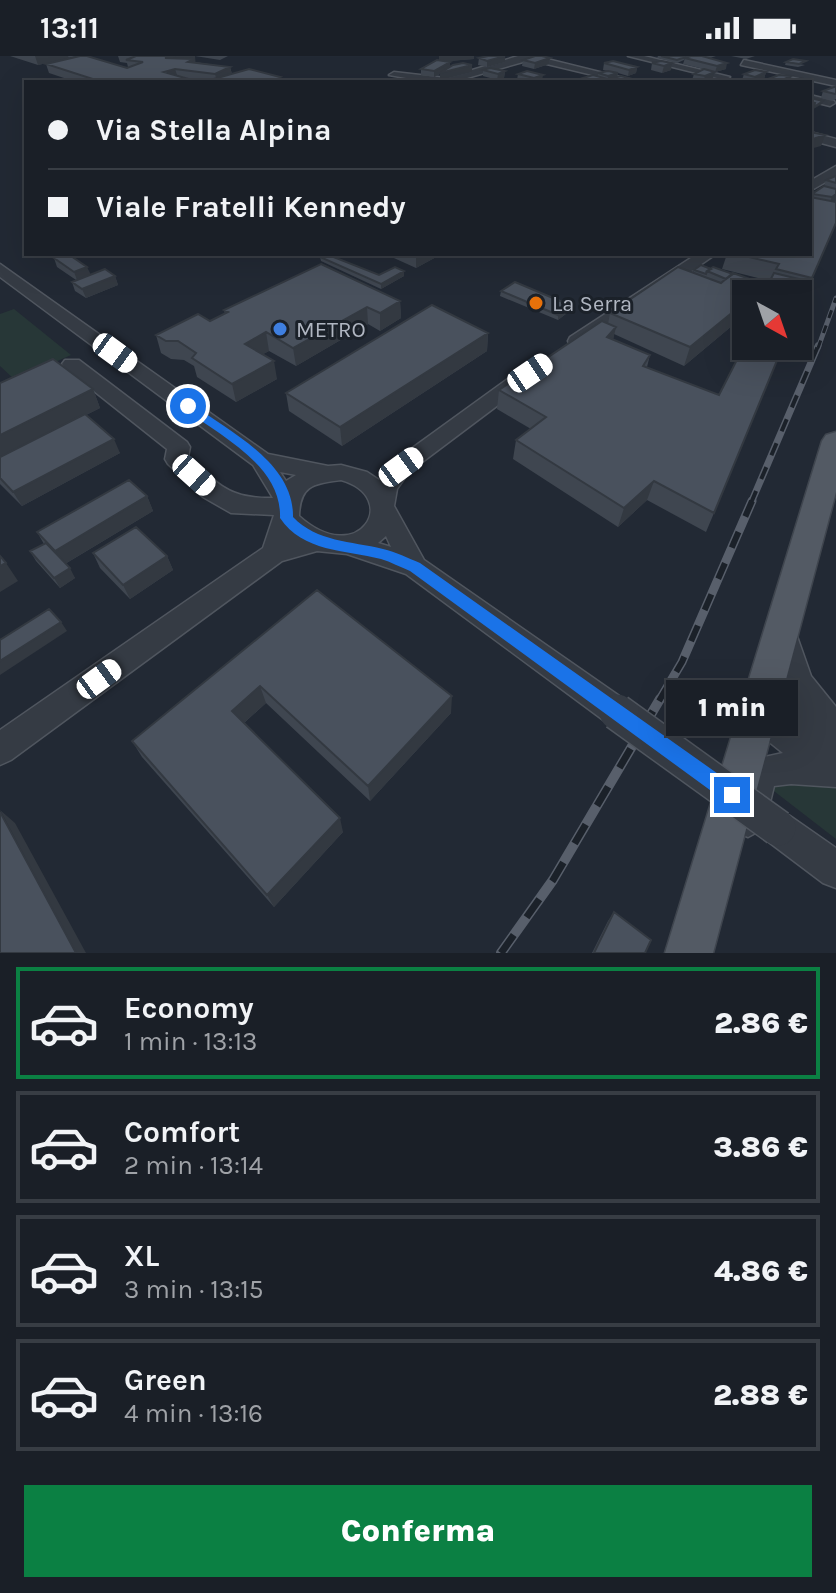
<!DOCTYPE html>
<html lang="it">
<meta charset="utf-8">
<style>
:root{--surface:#1a1f27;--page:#272c33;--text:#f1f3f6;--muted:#9fa2a7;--line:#383d44;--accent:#0b8043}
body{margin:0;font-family:Karla,sans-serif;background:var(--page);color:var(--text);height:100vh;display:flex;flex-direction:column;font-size:30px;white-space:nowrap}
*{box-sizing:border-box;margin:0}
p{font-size:26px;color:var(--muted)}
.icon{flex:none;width:44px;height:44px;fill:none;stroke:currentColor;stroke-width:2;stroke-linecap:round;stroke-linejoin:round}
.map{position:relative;height:897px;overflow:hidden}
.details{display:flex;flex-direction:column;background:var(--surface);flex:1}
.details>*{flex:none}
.banner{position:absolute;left:24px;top:24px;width:788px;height:176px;border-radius:0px;box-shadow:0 8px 32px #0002,0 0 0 2px var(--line);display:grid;align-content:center;height:176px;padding:0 24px;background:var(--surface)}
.needle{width:52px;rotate:140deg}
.buttons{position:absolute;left:732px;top:224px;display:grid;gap:16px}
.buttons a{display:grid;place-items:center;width:80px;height:80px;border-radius:0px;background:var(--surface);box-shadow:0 8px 32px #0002,0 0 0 2px var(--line);font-size:40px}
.end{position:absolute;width:36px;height:36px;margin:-18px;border:10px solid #1a73e8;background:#fff;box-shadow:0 0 0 4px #fff}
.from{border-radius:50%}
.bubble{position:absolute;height:56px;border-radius:0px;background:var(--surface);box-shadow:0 8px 32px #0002,0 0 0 2px var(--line);font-size:26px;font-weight:800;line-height:56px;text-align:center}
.car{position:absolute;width:24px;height:48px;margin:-24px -12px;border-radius:10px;box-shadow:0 0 6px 2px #0007;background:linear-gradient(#fff 24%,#345 0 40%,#fff 0 76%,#345 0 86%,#fff 0)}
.banner b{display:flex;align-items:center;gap:28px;height:76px;font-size:30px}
.banner b+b{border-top:2px solid var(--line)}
.banner i{width:20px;height:20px;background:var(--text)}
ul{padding:14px 0 0;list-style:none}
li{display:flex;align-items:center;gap:24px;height:112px;margin:0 16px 12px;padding:0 8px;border:4px solid var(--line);border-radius:0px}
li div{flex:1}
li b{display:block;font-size:30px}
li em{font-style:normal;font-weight:800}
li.current{border-color:var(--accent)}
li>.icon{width:72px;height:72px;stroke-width:1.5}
.button{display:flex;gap:16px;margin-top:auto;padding:16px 24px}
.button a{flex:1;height:92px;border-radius:0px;background:var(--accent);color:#fff;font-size:32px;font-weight:800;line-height:92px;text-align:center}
.status{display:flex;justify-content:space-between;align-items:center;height:56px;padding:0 40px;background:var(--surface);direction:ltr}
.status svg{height:22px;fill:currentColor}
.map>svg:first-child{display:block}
.green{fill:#273737}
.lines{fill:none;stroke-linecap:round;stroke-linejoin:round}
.minor-casing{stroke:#50565f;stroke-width:3}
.major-casing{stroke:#3f454e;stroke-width:3}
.minor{fill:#353b44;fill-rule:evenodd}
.major{fill:#535a64;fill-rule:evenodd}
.rail-far3-casing{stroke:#585f6b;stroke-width:5}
.rail-far2-casing{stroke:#585f6b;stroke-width:7}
.rail-far1-casing{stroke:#585f6b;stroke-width:9}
.rail-casing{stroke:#585f6b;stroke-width:10}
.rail-far3{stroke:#1b2129;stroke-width:3;stroke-dasharray:8;stroke-linecap:butt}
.rail-far2{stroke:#1b2129;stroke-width:4;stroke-dasharray:13;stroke-linecap:butt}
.rail-far1{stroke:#1b2129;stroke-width:6;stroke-dasharray:17;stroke-linecap:butt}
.rail{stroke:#1b2129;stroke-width:7;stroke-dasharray:22;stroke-linecap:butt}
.minor-bridge-casing{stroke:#50565f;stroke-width:38;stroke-linecap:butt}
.minor-bridge{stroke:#353b44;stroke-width:35}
.wall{fill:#3f4650}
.shaded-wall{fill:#333941}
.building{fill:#49515d;stroke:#333941;stroke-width:2}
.route{fill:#1a73e8}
.food-dot{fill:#e8710a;stroke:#1b2129;stroke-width:3}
.shop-dot{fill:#3f7fe0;stroke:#1b2129;stroke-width:3}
.labels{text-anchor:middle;stroke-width:6;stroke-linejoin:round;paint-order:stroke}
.far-poi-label{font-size:22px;fill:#b0b6c1;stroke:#1b2129;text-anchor:start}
</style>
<div class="status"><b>13:11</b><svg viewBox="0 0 49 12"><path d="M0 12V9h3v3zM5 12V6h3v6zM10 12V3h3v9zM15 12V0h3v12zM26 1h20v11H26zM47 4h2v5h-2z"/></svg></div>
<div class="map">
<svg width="836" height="897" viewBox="0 0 836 897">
<rect width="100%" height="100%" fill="#222934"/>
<path class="green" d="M 14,253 L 71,299 L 15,324 L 0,310 L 0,258 Z
M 795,720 L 836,724 L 836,783 L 770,732 Z"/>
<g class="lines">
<g class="minor-casing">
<path id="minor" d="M 518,0 L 535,0 L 640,26 L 622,26 L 530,4 L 453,26 L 429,26 L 389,19 L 394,16 L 446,22 Z
M 628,0 L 644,0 L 730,21 L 725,24 Z
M 744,4 L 836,24 L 836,30 L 741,9 Z
M 810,39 L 834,45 L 835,47 L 830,50 L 810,45 Z
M 810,76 L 836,83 L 836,91 L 810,84 Z
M 836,110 L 836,120 L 810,135 L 810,125 Z
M 697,198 L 716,198 L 584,289 L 570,289 L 568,285 L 570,281 Z
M 0,208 L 268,398 L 328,410 L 341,409 L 367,416 L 379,424 L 393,406 L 516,317 L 530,317 L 533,321 L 530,325 L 409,416 L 397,433 L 394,450 L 424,504 L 628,646 L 632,656 L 628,666 L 617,670 L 606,666 L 406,518 L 347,498 L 317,495 L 282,505 L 11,704 L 0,709 L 0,674 L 263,492 L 274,459 L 231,457 L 203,441 L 168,408 L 165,403 L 167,393 L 65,312 L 62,308 L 65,304 L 79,304 L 187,386 L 190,391 L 188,401 C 219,429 229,443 273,442 L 253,409 L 0,221 ZM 280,416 L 296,419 L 286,425 ZM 341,424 C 402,441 359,514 299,460 C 300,429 313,428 341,424 ZM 386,480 L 391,491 L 378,487 Z
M 783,565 L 793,569 L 811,620 L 836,651 L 836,731 L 791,728 L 774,730 L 767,759 L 778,755 L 790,760 L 836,792 L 836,832 L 823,827 L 766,784 L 761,774 L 748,781 L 736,776 L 731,764 L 750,704 L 783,697 L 748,669 L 743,659 L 748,649 L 769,644 L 795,648 L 781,619 L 769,577 L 773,569 Z"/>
</g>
<g class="major-casing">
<path id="major" d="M 836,376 L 836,436 L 713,897 L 665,897 L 822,385 L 826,379 Z"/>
</g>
<use href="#minor" class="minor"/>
<use href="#major" class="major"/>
<g class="rail-far3-casing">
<path id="rail-far3" d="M 818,292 L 836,242"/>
</g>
<g class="rail-far2-casing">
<path id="rail-far2" d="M 751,447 L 818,290"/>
</g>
<g class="rail-far1-casing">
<path id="rail-far1" d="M 659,645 L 682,606 L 752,445"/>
</g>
<g class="rail-casing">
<path id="rail" d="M 501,897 L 553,824 L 660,643"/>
</g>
<use href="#rail-far3" class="rail-far3"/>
<use href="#rail-far2" class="rail-far2"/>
<use href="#rail-far1" class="rail-far1"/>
<use href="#rail" class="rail"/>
<g class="minor-bridge-casing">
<path id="minor-bridge" d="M 617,656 L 778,772"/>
</g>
<use href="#minor-bridge" class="minor-bridge"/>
</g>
<path class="wall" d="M 10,0 L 77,0 L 38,9 Z
M 118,0 L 228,0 L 220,4 L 195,0 L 194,4 L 195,6 L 230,11 L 232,18 L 280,21 L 280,26 L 203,26 L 193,24 L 199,26 L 76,26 L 49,17 L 46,8 L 128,11 L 127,7 L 120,6 Z
M 439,0 L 474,0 L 474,3 L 447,5 L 450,11 L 472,16 L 440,24 L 440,18 L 434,21 L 421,19 L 421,13 L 439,4 Z
M 658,0 L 680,0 L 685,1 L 684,4 L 677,7 L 657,2 Z
M 691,0 L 716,0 L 710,2 L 726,13 L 715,16 L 713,22 L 704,26 L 692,24 L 694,18 L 704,13 L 683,8 L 685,2 Z
M 731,0 L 755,0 L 746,3 Z
M 479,2 L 505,6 L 487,11 L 478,9 Z
M 550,2 L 549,8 L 534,13 L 522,10 L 523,4 Z
M 661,5 L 671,14 L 662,17 L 651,14 L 652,7 Z
M 786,6 L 805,9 L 798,11 L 785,9 Z
M 604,7 L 637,11 L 636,17 L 628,20 L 618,17 L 617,21 L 640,26 L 612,26 L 612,25 L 583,26 L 583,22 L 598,20 L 598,17 L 608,15 L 603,14 Z
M 483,14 L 505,15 L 504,22 L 497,24 L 483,20 Z
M 527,15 L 542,25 L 524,26 L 517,24 L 518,18 Z
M 766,16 L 764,23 L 756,26 L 742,24 L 744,18 Z
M 836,31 L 836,43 L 832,45 L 821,42 L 823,35 Z
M 836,120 L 836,144 L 834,146 L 836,167 L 798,255 L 770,225 L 722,213 L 727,198 L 810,198 L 811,141 L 812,138 L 824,130 L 826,124 Z
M 385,198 L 438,198 L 438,200 L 416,212 Z
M 570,198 L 589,198 L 582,202 Z
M 320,201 L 379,219 L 404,215 L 404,220 L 381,233 L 321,205 Z
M 54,202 L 90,219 L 115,220 L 118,229 L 86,242 L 75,235 L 72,226 L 76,224 L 57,211 Z
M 701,209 L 761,227 L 757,238 L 746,238 L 733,269 L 684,310 L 614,278 L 613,283 L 650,299 L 647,311 L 714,457 L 706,476 L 647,444 L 618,471 L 513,403 L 516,384 L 531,373 L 497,353 L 499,334 L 608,268 L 610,257 L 693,217 L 694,214 Z
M 501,235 L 572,250 L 571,254 L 558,264 L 500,240 Z
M 400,245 L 401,262 L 380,275 L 368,268 L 296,310 L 269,295 L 263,298 L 277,323 L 236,346 L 197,321 L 194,310 L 184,304 L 171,303 L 161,297 L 156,279 L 210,265 L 225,258 L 224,254 Z
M 488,277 L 487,295 L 342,390 L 289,355 L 286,337 Z
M 0,327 L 93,333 L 100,352 L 86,359 L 120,397 L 22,450 L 0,428 Z
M 147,440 L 153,455 L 65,508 L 75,522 L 60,532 L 36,505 L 30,495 L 44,488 L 37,476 Z
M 93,497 L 167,500 L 173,514 L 130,543 L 100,512 Z
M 317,534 L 451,657 L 370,745 L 266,647 L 244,667 L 343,776 L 274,851 L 142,701 L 132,685 Z
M 614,856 L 645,897 L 592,897 L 608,865 Z"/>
<path class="shaded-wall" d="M 35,0 L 68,0 L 69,2 L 38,9 Z
M 175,0 L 195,0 L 196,12 L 165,2 Z
M 439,0 L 474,0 L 474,3 L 439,6 Z
M 505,0 L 505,6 L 487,11 L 487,5 Z
M 550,2 L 549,8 L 534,13 L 535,7 Z
M 450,6 L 450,12 L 472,9 L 472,16 L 440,24 L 440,18 L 434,21 L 434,15 Z
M 672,7 L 671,14 L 662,17 L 664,10 Z
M 727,7 L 726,13 L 715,16 L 717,10 Z
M 230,11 L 232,20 L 217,26 L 215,18 Z
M 637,11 L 636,17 L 628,20 L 629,14 Z
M 175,13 L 178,22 L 164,16 Z
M 505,15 L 504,22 L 497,24 L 498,18 Z
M 715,16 L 713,22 L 703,26 L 705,20 Z
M 766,16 L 764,23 L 753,26 L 755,21 Z
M 618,17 L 617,23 L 613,22 L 612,25 L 607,26 L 608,20 Z
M 543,19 L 542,25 L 533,26 L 534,22 Z
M 791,20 L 789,26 L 778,26 Z
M 280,21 L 280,26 L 266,26 Z
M 823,45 L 822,48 L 810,55 L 810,49 Z
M 825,79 L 821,90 L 810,93 L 810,84 Z
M 836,138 L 836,144 L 828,149 L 832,141 Z
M 419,198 L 438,198 L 438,200 L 416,212 L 416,200 Z
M 87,211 L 91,219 L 77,224 L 74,216 Z
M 404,215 L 404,220 L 381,233 L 381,228 Z
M 115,220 L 118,229 L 86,242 L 82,233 Z
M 761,227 L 757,238 L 747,238 Z
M 746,239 L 746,251 L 737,259 L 733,269 L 684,310 L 690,291 L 734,249 Z
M 400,245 L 401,262 L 380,275 L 380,257 Z
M 572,250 L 571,254 L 558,264 L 558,259 Z
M 367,251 L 368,268 L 296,310 L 293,292 Z
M 616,271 L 612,289 L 607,281 Z
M 266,276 L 269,295 L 249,306 L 245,288 Z
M 488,277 L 487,295 L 342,390 L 340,371 Z
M 274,305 L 277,323 L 236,346 L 232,328 Z
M 93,333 L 100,352 L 0,403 L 0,379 Z
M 114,383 L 120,397 L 22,450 L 13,436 Z
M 654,425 L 647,444 L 618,471 L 624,452 Z
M 147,440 L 153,455 L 63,509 L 55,495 Z
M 167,500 L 173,514 L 130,543 L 123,529 Z
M 6,507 L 18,525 L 0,536 L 0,510 Z
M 70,512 L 75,522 L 60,532 L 54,522 Z
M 61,566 L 67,575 L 0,619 L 0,605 Z
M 260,630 L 266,647 L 238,672 L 232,655 Z
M 452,640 L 451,657 L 370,745 L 368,730 Z
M 0,754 L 15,767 L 86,897 L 76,897 Z
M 340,762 L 343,776 L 274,851 L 267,839 Z"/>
<path class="building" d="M 80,0 L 87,0 L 127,12 L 143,6 L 126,4 L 136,0 L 175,0 L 165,2 L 194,3 L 188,6 L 230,11 L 215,18 L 175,13 L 164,16 L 199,26 L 102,26 L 46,8 Z
M 488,0 L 505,0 L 487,5 L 479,2 Z
M 535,0 L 542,0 L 550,2 L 535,7 L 523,4 Z
M 661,0 L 680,0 L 685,1 L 677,4 Z
M 691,0 L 702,0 L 727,7 L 717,10 L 685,2 Z
M 793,3 L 806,5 L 799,8 L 786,6 Z
M 437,4 L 450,6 L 434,15 L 421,13 Z
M 613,5 L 637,11 L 629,14 L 604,7 Z
M 661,5 L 672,7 L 664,10 L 652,7 Z
M 463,7 L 472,9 L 440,17 L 453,9 Z
M 490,12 L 505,15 L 498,18 L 483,14 Z
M 249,13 L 280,21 L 266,26 L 203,26 Z
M 704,13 L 715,16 L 705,20 L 694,18 Z
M 755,14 L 766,16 L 755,21 L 744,18 Z
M 527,15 L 543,19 L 534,22 L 518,18 Z
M 608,15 L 618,17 L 608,20 L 598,17 Z
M 593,19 L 604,22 L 592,26 L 583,22 Z
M 779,19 L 791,20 L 778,26 L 768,23 Z
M 621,20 L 640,25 L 626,26 L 613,22 Z
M 801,22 L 811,26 L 793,26 Z
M 467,24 L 476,26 L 459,26 Z
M 834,31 L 836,31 L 836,37 L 835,38 L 823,35 Z
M 810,42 L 811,42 L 823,45 L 814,51 L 815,47 L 810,46 Z
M 810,76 L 825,79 L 810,84 Z
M 836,120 L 836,127 L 826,124 Z
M 824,130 L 836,133 L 836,138 L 832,141 L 812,138 Z
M 810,141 L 836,146 L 836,167 L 812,222 L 776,213 L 779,208 L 736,198 L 810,198 Z
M 64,198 L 68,198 L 87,211 L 74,216 L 54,202 Z
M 326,198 L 379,219 L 395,211 L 404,215 L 381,228 L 320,201 Z
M 321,208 L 400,245 L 380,257 L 367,251 L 293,292 L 266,276 L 245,288 L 274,305 L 232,328 L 192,302 L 196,297 L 178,285 L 166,285 L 156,279 L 198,258 L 210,265 L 228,256 L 224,254 Z
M 701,209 L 711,213 L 707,215 L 706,218 L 694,214 Z
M 678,211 L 721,227 L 733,217 L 761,227 L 734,249 L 739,251 L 690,291 L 610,257 Z
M 713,211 L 733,218 L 726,223 L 707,215 Z
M 105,213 L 115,220 L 82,233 L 72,226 Z
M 774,217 L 811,226 L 798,255 L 798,238 L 763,238 Z
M 515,226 L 572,250 L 558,259 L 501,235 Z
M 432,249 L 488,277 L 340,371 L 286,337 Z
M 602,265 L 616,271 L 607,281 L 650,299 L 643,310 L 719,339 L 746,286 L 746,290 L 783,290 L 714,457 L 654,425 L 624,452 L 516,384 L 546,361 L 499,334 Z
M 53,303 L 93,333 L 0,379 L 0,327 Z
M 85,358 L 114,383 L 13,436 L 0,422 L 0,401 Z
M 129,424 L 147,440 L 55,495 L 37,476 Z
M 136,471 L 167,500 L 123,529 L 93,497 Z
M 46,487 L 70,512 L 54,522 L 30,495 Z
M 0,500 L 6,507 L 0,510 Z
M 317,534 L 452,640 L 368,730 L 260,630 L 232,655 L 340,762 L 267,839 L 132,685 Z
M 49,553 L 61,566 L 0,605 L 0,584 Z
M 0,756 L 76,897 L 0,897 Z
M 614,856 L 651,884 L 645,897 L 594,897 Z"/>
<path class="route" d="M 184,348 L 192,348 C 230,376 294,407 293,461 C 317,486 351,485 383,493 C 396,496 408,502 420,507 L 738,732 L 741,739 L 738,745 L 732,748 L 725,745 L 410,515 C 400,511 391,506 381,503 C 345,494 303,496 280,462 C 282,410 221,380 184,353 Z"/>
<circle class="food-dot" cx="536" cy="247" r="8"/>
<circle class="shop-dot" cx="280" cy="273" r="8"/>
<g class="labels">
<g class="far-poi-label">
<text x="552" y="255">La Serra</text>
<text x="296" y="281">METRO</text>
</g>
</g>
</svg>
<div class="buttons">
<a><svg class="needle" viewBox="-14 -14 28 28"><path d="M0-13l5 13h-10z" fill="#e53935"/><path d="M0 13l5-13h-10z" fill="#9fa2a7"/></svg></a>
</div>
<i class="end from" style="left:188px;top:350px"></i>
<i class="end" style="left:732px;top:739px"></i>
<div class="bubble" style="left:666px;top:624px;width:132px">1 min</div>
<i class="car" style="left:115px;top:297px;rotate:126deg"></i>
<i class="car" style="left:530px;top:317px;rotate:56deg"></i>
<i class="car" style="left:401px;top:411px;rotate:54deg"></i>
<i class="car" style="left:194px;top:419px;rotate:132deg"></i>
<i class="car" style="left:99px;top:623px;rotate:54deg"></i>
<div class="banner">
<b><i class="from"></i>Via Stella Alpina</b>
<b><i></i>Viale Fratelli Kennedy</b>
</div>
</div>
<section class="details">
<ul>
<li class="current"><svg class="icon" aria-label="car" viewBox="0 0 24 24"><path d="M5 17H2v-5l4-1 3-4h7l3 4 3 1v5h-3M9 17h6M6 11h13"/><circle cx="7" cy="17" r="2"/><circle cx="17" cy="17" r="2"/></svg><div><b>Economy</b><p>1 min · 13:13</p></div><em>2.86 €</em></li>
<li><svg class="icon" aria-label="car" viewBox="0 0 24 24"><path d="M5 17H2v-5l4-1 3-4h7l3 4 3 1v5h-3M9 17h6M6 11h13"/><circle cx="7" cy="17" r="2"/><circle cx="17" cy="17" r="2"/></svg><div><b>Comfort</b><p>2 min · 13:14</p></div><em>3.86 €</em></li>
<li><svg class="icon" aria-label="car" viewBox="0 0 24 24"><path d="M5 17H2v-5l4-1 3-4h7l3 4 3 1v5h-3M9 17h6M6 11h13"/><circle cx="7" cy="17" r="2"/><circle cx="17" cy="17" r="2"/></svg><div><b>XL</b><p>3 min · 13:15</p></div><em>4.86 €</em></li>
<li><svg class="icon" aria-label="car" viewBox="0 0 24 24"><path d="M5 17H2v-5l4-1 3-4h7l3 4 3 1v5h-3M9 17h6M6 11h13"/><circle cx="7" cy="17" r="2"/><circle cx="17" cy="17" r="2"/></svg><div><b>Green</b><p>4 min · 13:16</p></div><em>2.88 €</em></li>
</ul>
<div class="button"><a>Conferma</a></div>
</section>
